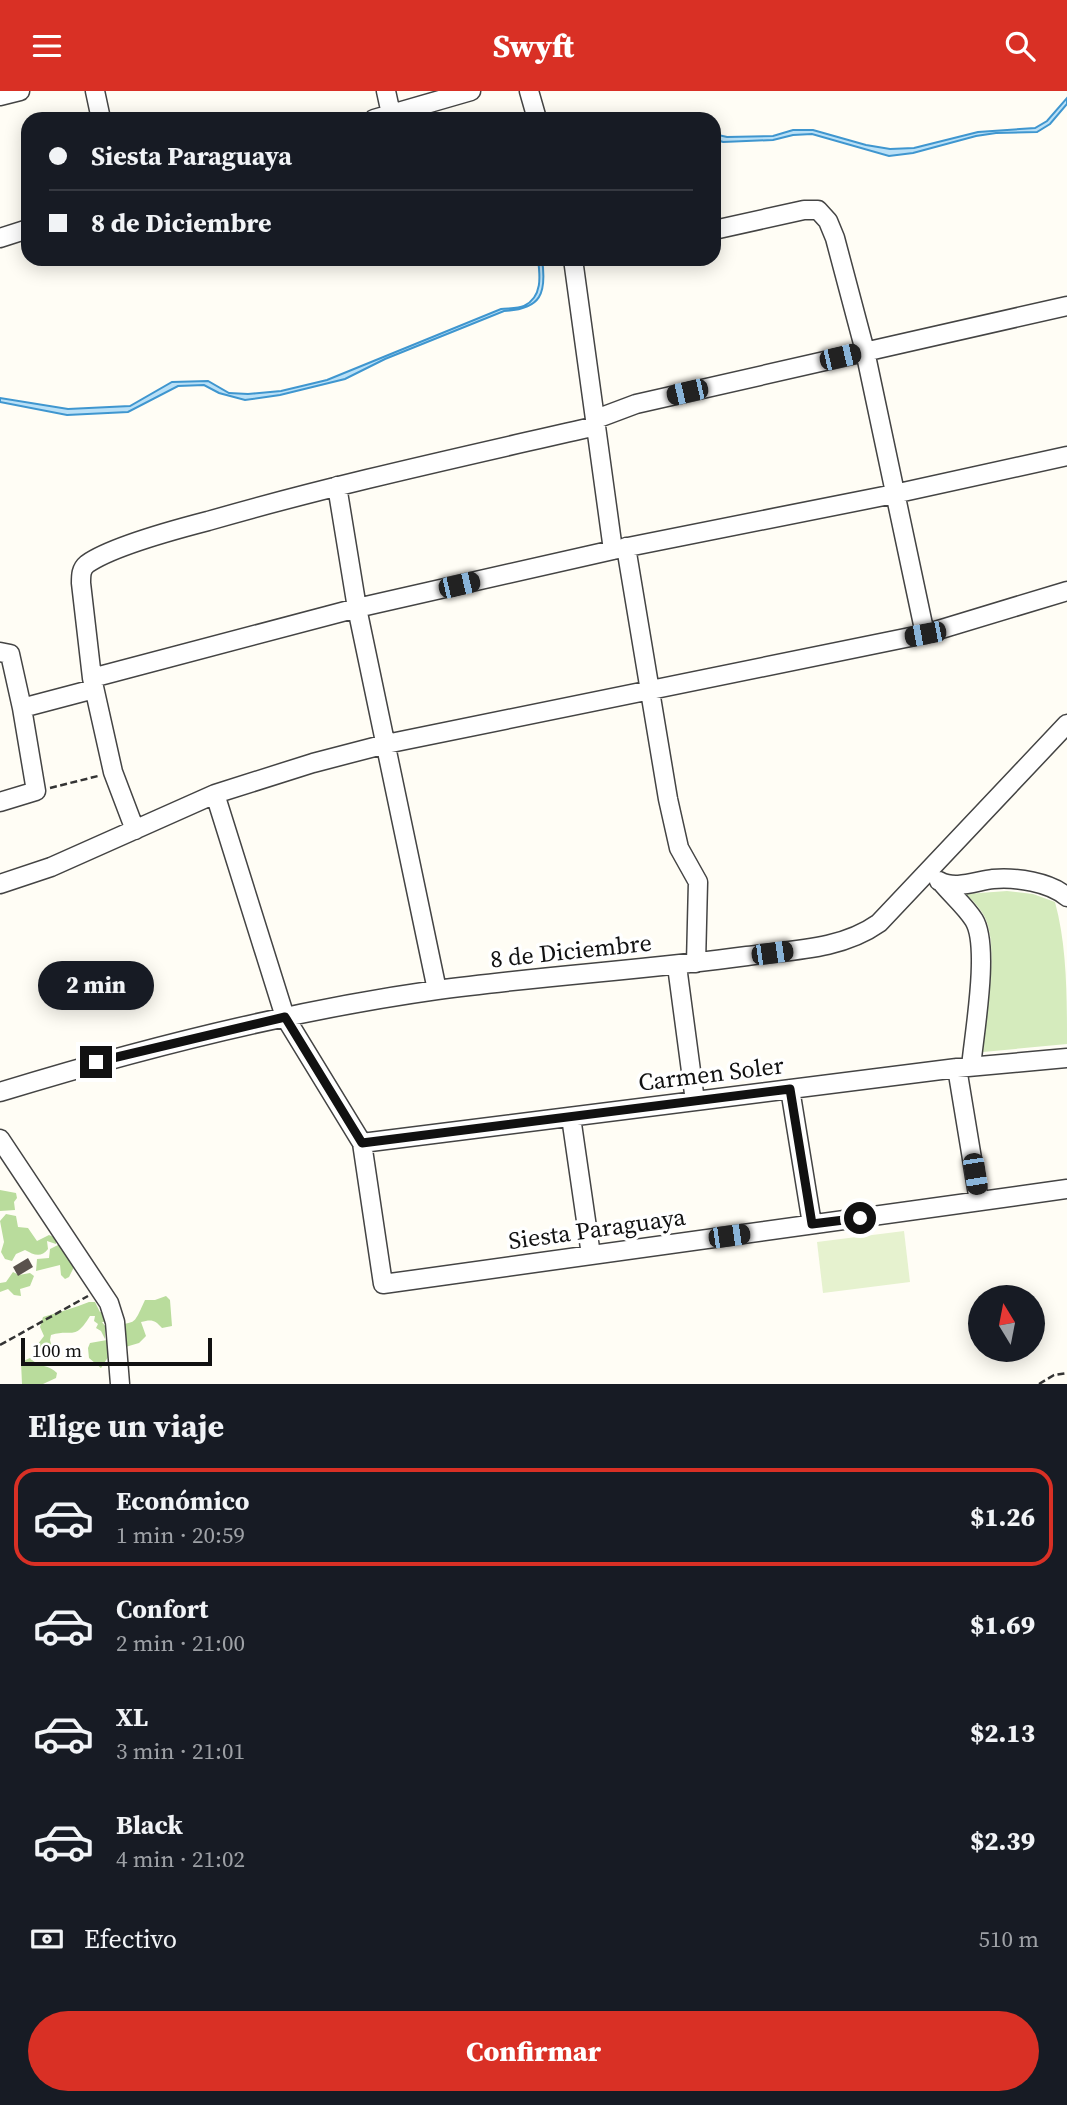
<!DOCTYPE html>
<html lang="es">
<meta charset="utf-8">
<style>
:root{--surface:#171b24;--page:#242831;--text:#f1f3f6;--muted:#9ea1a6;--line:#363941;--accent:#d93025}
body{margin:0;font-family:"Source Serif 4",serif;background:var(--page);color:var(--text);height:100vh;display:flex;flex-direction:column;font-size:26px;white-space:nowrap}
*{box-sizing:border-box;margin:0}
p{font-size:23px;color:var(--muted)}
.icon{flex:none;width:38px;height:38px;fill:none;stroke:currentColor;stroke-width:2;stroke-linecap:round;stroke-linejoin:round}
.map{position:relative;height:1293px;overflow:hidden}
.drawer{display:flex;flex-direction:column;background:var(--surface);flex:1}
.drawer>*{flex:none}
.guide{position:absolute;left:21px;top:21px;width:700px;height:154px;border-radius:21px;box-shadow:0 4px 18px #0003;display:grid;align-content:center;height:154px;padding:0 28px;background:var(--surface)}
.needle{width:46px;rotate:350deg}
.buttons{position:absolute;left:968px;top:1194px;display:grid;gap:14px}
.buttons a{display:grid;place-items:center;width:77px;height:77px;border-radius:50%;background:var(--surface);box-shadow:0 4px 18px #0003;font-size:35px}
.scale{position:absolute;left:21px;bottom:18px;width:191px;box-sizing:border-box;padding-left:7px;border:4px solid #111;border-top:0;font-size:19px;line-height:24px;white-space:nowrap;color:#111;-webkit-text-stroke:5px #fff;paint-order:stroke}
.end{position:absolute;width:32px;height:32px;margin:-16px;border:9px solid #111;background:#fff;box-shadow:0 0 0 4px #fff}
.from{border-radius:50%}
.bubble{position:absolute;height:49px;border-radius:24px;background:var(--surface);box-shadow:0 4px 18px #0003;font-size:23px;font-weight:800;line-height:49px;text-align:center}
.car{position:absolute;width:21px;height:42px;margin:-21px -10px;border-radius:9px;box-shadow:0 0 5px 2px #0007;background:linear-gradient(#222 24%,#8ab4d8 0 40%,#222 0 76%,#8ab4d8 0 86%,#222 0)}
.guide b{display:flex;align-items:center;gap:24px;height:66px;font-size:26px}
.guide b+b{border-top:2px solid var(--line)}
.guide i{width:18px;height:18px;background:var(--text)}
ul{padding:0;list-style:none}
li{display:flex;align-items:center;gap:21px;height:98px;margin:0 14px 10px;padding:0 14px;border:4px solid transparent;border-radius:21px}
li div{flex:1}
li b{display:block;font-size:26px}
li em{font-style:normal;font-weight:800}
li.current{border-color:var(--accent)}
li>.icon{width:63px;height:63px;stroke-width:1.5}
h2{padding:0 28px;font-size:32px;line-height:84px}
.pay{display:flex;align-items:center;gap:18px;height:77px;padding:0 28px;font-size:26px}
.pay p{margin-inline-start:auto}
.primary-button{display:flex;gap:14px;margin-top:auto;padding:14px 28px}
.primary-button a{flex:1;height:80px;border-radius:42px;background:var(--accent);color:#fff;font-size:28px;font-weight:800;line-height:80px;text-align:center}
header{display:flex;justify-content:space-between;align-items:center;height:91px;padding:0 28px;background:var(--accent);color:#fff;font-size:32px;font-weight:800}
.map>svg:first-child{display:block}
.green{fill:#d5ebbd}
.forest{fill:#b9dc9c}
.pitch{fill:#e6f2cf}
.water{fill:#b9e0f7;stroke:#3f96cf;stroke-width:2}
.building{fill:#5a524d}
.lines{fill:none;stroke-linecap:round;stroke-linejoin:round}
.minor-casing{stroke:#444;stroke-width:21}
.path{stroke:#333;stroke-width:2.5;stroke-dasharray:7 3.5;stroke-linecap:butt}
.minor{stroke:#fff;stroke-width:18}
.route{stroke:#111;stroke-width:9}
.labels{text-anchor:middle;stroke-width:7;stroke-linejoin:round;paint-order:stroke}
.street-label{font-size:24px;fill:#111;stroke:#fff}
</style>
<header><svg class="icon" aria-label="menu" viewBox="0 0 24 24"><path d="M4 6h16M4 12h16M4 18h16"/></svg>Swyft<svg class="icon" aria-label="search" viewBox="0 0 24 24"><circle cx="10" cy="10" r="6"/><path d="M15 15l6 6"/></svg></header>
<div class="map">
<svg width="1067" height="1293" viewBox="0 0 1067 1293">
<rect width="100%" height="100%" fill="#fffdf5"/>
<path class="green" d="M 1007,800 L 1033,803 L 1055,811 C 1067,855 1067,905 1067,953 L 983,961 C 985,926 999,860 986,829 C 982,819 974,811 966,803 Z"/>
<path class="forest" d="M 0,1099 L 16,1102 L 17,1107 L 14,1111 L 15,1119 L 0,1120 Z
M 6,1123 L 16,1125 L 18,1136 L 28,1137 L 37,1150 L 49,1144 L 56,1147 L 56,1153 L 47,1150 L 48,1158 C 41,1167 34,1164 25,1159 L 16,1163 L 12,1170 L 5,1168 L 1,1161 L 4,1151 L 0,1130 Z
M 60,1153 L 75,1174 L 69,1186 L 65,1188 L 61,1184 L 60,1174 L 36,1180 L 37,1168 L 49,1167 L 50,1158 Z
M 13,1181 L 19,1184 L 30,1182 L 34,1185 L 30,1195 L 20,1198 L 21,1205 L 14,1204 L 8,1198 L 0,1201 L 0,1192 L 6,1191 Z
M 166,1205 L 170,1209 L 172,1235 L 162,1237 C 155,1229 152,1228 141,1231 L 146,1245 L 139,1252 L 112,1260 L 101,1277 L 89,1267 L 88,1257 L 90,1252 L 107,1249 L 111,1238 C 137,1226 131,1240 145,1209 L 155,1209 Z
M 89,1211 L 95,1211 L 100,1221 L 105,1221 L 106,1231 L 102,1231 L 105,1235 L 105,1248 L 101,1240 L 96,1237 L 98,1233 L 94,1230 L 95,1225 L 90,1225 C 74,1251 73,1237 51,1244 L 50,1249 L 54,1264 L 41,1267 L 38,1253 L 44,1245 L 40,1236 L 43,1226 C 59,1221 74,1217 89,1211 Z
M 30,1267 C 38,1276 50,1274 57,1282 L 56,1287 L 43,1293 L 22,1293 L 21,1271 Z"/>
<path class="pitch" d="M 904,1140 L 910,1191 L 823,1202 L 817,1151 Z"/>
<path class="water" d="M 1067,7 L 1067,13 L 1050,33 L 1037,41 L 996,42 L 976,45 L 913,62 L 889,65 L 812,43 L 793,44 L 773,49 L 723,51 L 714,48 L 714,43 L 727,46 L 773,45 L 793,39 L 813,39 L 866,54 L 890,58 L 914,57 L 978,41 L 1035,37 L 1047,30 Z
M 538,168 L 542,168 C 547,203 541,218 504,220 L 385,268 L 345,288 L 280,304 L 245,309 L 219,302 L 204,294 L 178,295 L 128,321 L 67,324 L 0,311 L 0,307 L 68,318 L 130,315 L 172,291 L 208,290 L 229,302 L 248,303 L 281,300 L 327,289 L 501,218 C 507,217 518,218 524,215 C 543,206 540,184 538,168 Z"/>
<path class="building" d="M 28,1167 L 33,1176 L 18,1185 L 13,1176 Z"/>
<g class="lines">
<g class="minor-casing">
<path id="minor" d="M 95,0 L 101,28
M 386,0 L 391,23
M 529,0 L 537,28
M 0,5 L 20,0
M 374,28 L 471,0
M 714,139 L 804,119 L 818,119 L 828,130 L 835,147 L 865,260 L 925,543
M 0,147 L 28,138
M 573,168 L 613,459
M 596,328 L 636,313 L 1067,215
M 337,395 L 357,517 L 437,899
M 626,456 L 668,708 L 679,757 L 698,791 L 696,872
M 0,561 L 10,563 L 22,617 L 36,700 L 0,711
M 92,587 L 357,517 L 613,459 L 894,403 L 1067,365
M 22,617 L 94,598
M 215,703 L 285,926 L 362,1052 L 383,1193 L 1067,1098
M 135,739 L 113,681 L 92,587 L 81,492 C 81,484 81,478 87,473 C 111,456 177,438 208,430 C 336,393 466,365 596,335
M 939,790 C 955,799 976,790 993,788 C 1016,786 1050,791 1067,806
M 942,792 C 952,804 966,816 974,829 C 990,855 974,943 971,976
M 0,793 L 51,776 L 215,703 L 313,672 L 386,653 L 925,543 L 1067,500
M 677,875 L 695,1010
M 957,977 L 979,1110
M 790,998 L 812,1133
M 0,1001 C 143,957 289,920 437,899 C 540,885 644,879 747,865 C 792,859 841,859 879,832 L 1067,633
M 571,1026 L 591,1164
M 0,1048 L 109,1212 L 115,1231 L 120,1293
M 362,1052 L 957,977 L 1067,967"/>
</g>
<path class="path" d="M 50,697 L 98,685
M 0,1254 L 88,1205
M 1039,1293 L 1054,1284 L 1067,1282"/>
<use href="#minor" class="minor"/>
</g>
<g class="lines">
<path class="route" d="M 96,971 L 285,926 L 362,1052 L 790,998 L 812,1133 L 860,1127"/>
</g>
<g class="labels">
<g class="street-label">
<text transform="translate(571 860) rotate(-6)" y="8">8 de Diciembre</text>
<text transform="translate(711 983) rotate(-7)" y="8">Carmen Soler</text>
<text transform="translate(597 1138) rotate(-8)" y="8">Siesta Paraguaya</text>
</g>
</g>
</svg>
<div class="buttons">
<a><svg class="needle" viewBox="-14 -14 28 28"><path d="M0-13l5 13h-10z" fill="#e53935"/><path d="M0 13l5-13h-10z" fill="#9ea1a6"/></svg></a>
</div>
<div class="scale">100 m</div>
<i class="end from" style="left:860px;top:1127px"></i>
<i class="end" style="left:96px;top:971px"></i>
<div class="bubble" style="left:38px;top:870px;width:116px">2 min</div>
<i class="car" style="left:840px;top:266px;rotate:77deg"></i>
<i class="car" style="left:687px;top:301px;rotate:257deg"></i>
<i class="car" style="left:459px;top:494px;rotate:77deg"></i>
<i class="car" style="left:925px;top:543px;rotate:259deg"></i>
<i class="car" style="left:772px;top:862px;rotate:82deg"></i>
<i class="car" style="left:975px;top:1083px;rotate:171deg"></i>
<i class="car" style="left:729px;top:1145px;rotate:82deg"></i>
<div class="guide">
<b><i class="from"></i>Siesta Paraguaya</b>
<b><i></i>8 de Diciembre</b>
</div>
</div>
<section class="drawer">
<h2>Elige un viaje</h2>
<ul>
<li class="current"><svg class="icon" aria-label="car" viewBox="0 0 24 24"><path d="M5 17H2v-5l4-1 3-4h7l3 4 3 1v5h-3M9 17h6M6 11h13"/><circle cx="7" cy="17" r="2"/><circle cx="17" cy="17" r="2"/></svg><div><b>Económico</b><p>1 min · 20:59</p></div><em>$1.26</em></li>
<li><svg class="icon" aria-label="car" viewBox="0 0 24 24"><path d="M5 17H2v-5l4-1 3-4h7l3 4 3 1v5h-3M9 17h6M6 11h13"/><circle cx="7" cy="17" r="2"/><circle cx="17" cy="17" r="2"/></svg><div><b>Confort</b><p>2 min · 21:00</p></div><em>$1.69</em></li>
<li><svg class="icon" aria-label="car" viewBox="0 0 24 24"><path d="M5 17H2v-5l4-1 3-4h7l3 4 3 1v5h-3M9 17h6M6 11h13"/><circle cx="7" cy="17" r="2"/><circle cx="17" cy="17" r="2"/></svg><div><b>XL</b><p>3 min · 21:01</p></div><em>$2.13</em></li>
<li><svg class="icon" aria-label="car" viewBox="0 0 24 24"><path d="M5 17H2v-5l4-1 3-4h7l3 4 3 1v5h-3M9 17h6M6 11h13"/><circle cx="7" cy="17" r="2"/><circle cx="17" cy="17" r="2"/></svg><div><b>Black</b><p>4 min · 21:02</p></div><em>$2.39</em></li>
</ul>
<div class="pay"><svg class="icon" aria-label="cash" viewBox="0 0 24 24"><path d="M3 7h18v10H3z"/><circle cx="12" cy="12" r="2"/></svg>Efectivo<p>510 m</p></div>
<div class="primary-button"><a>Confirmar</a></div>
</section>
